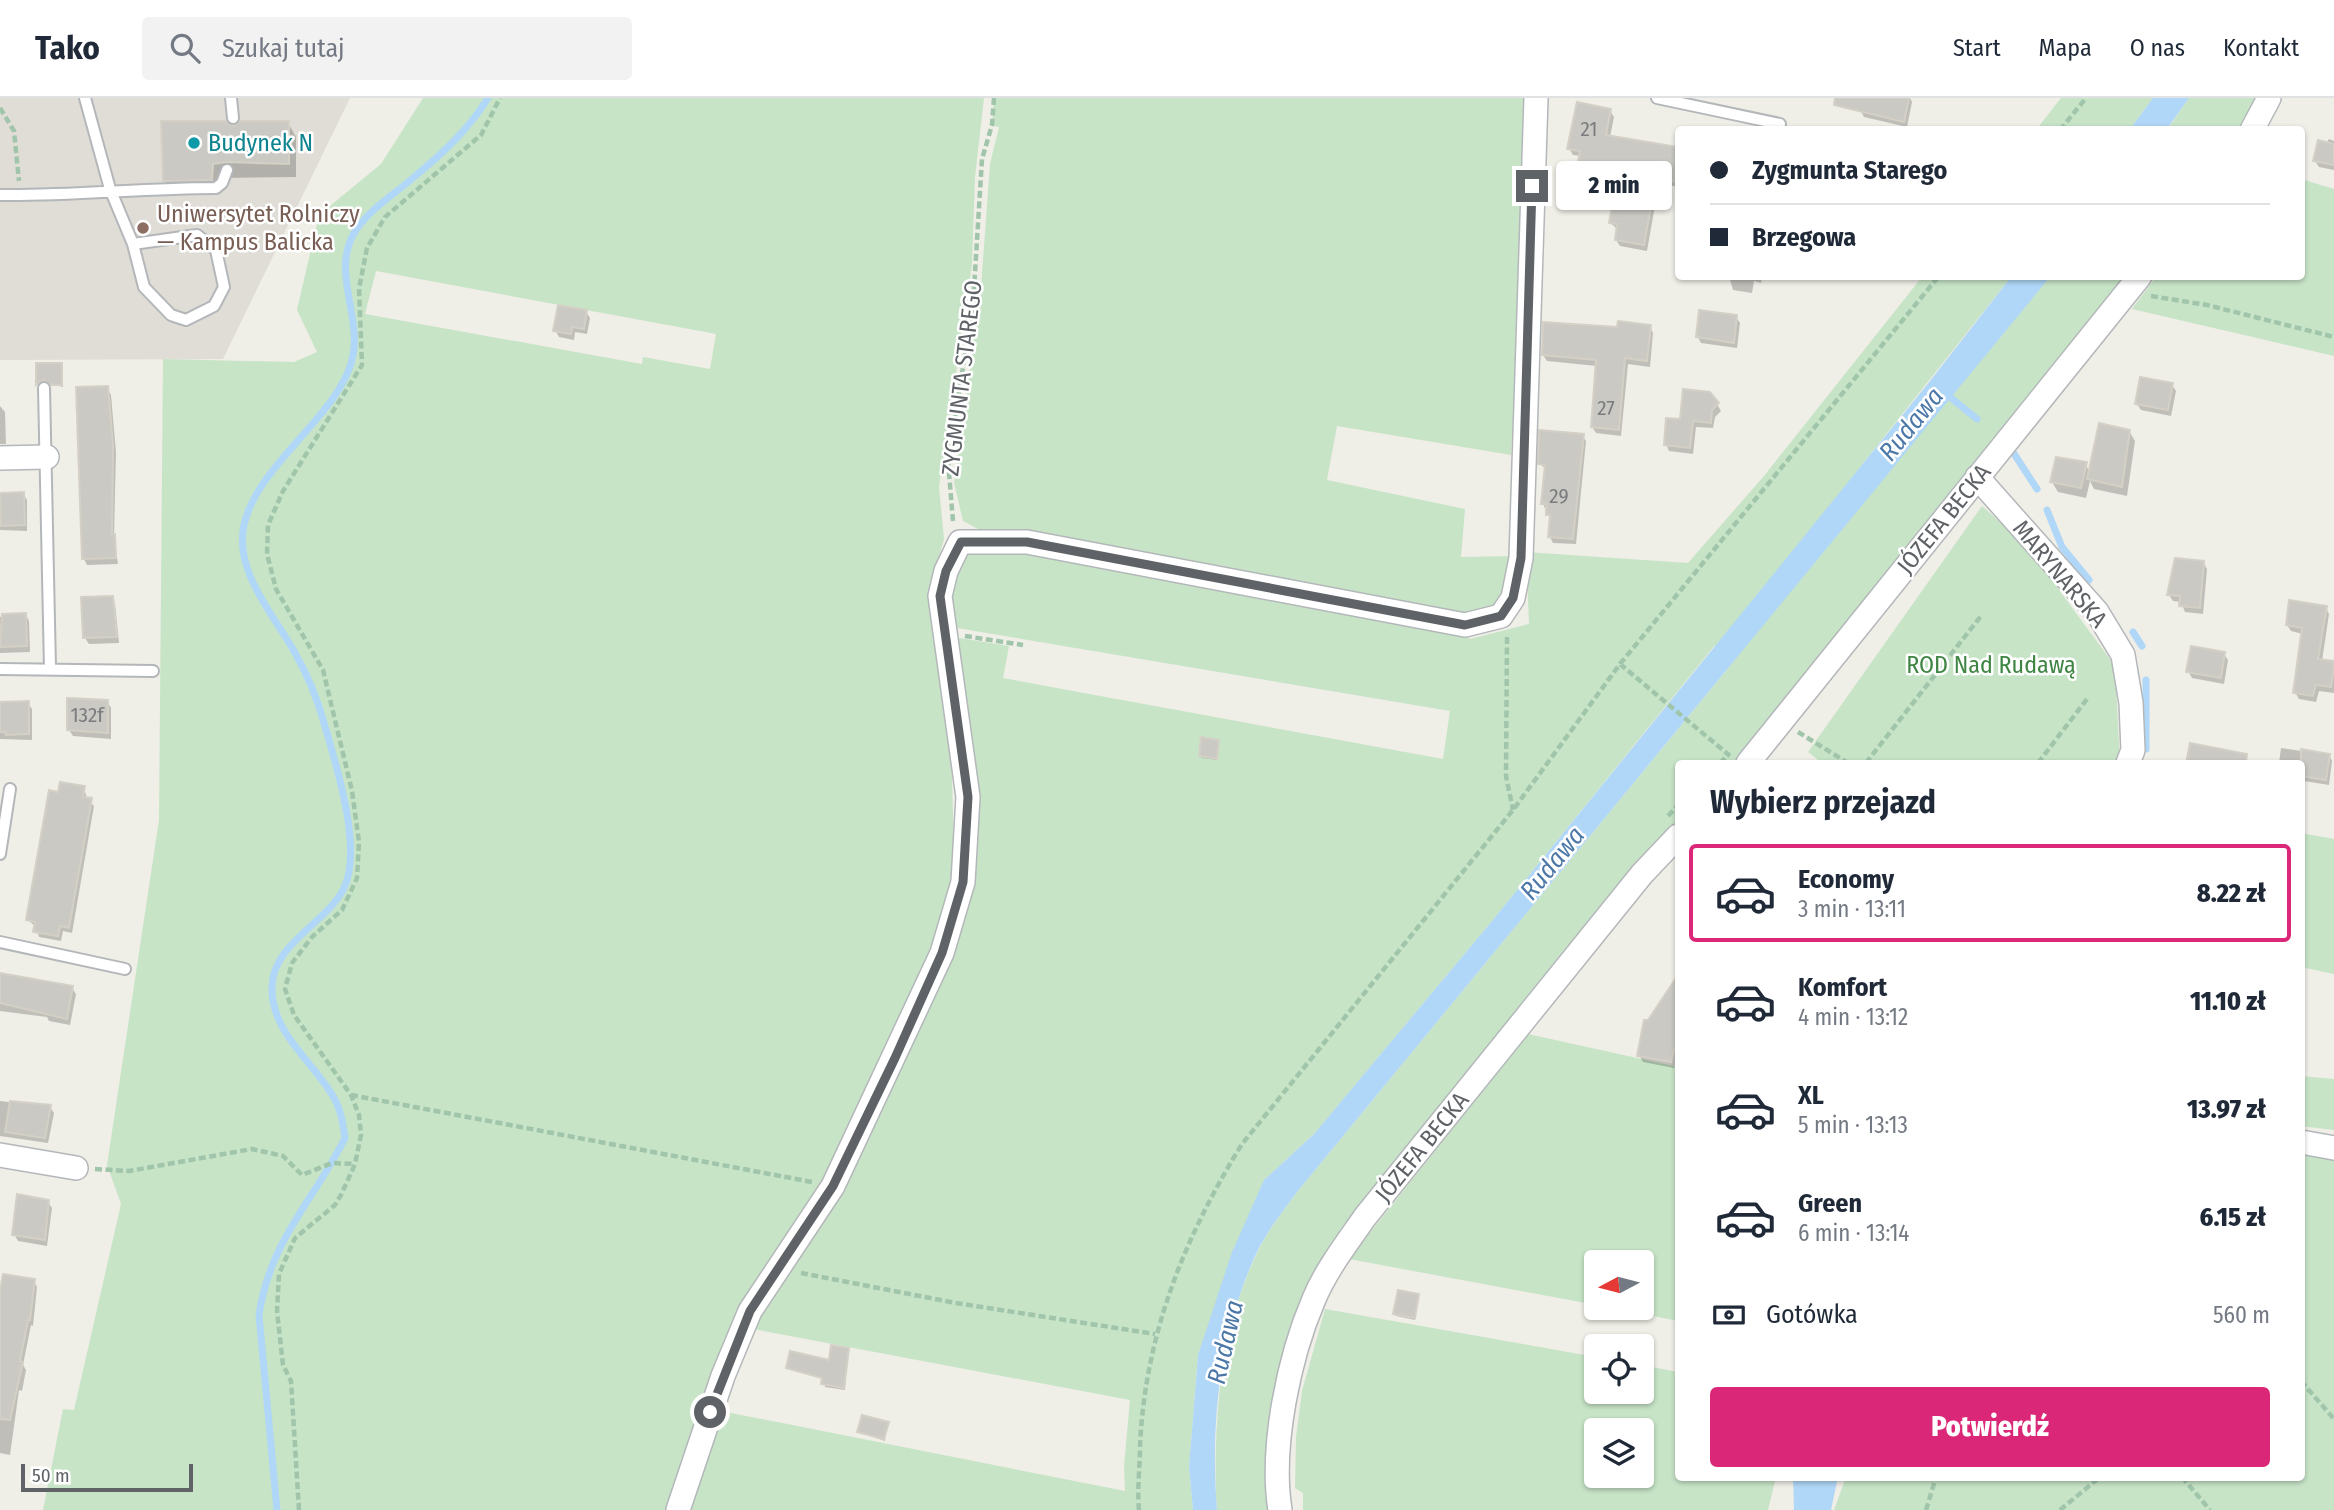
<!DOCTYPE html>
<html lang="pl">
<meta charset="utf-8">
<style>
:root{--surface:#fff;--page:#f2f2f3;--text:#1f2937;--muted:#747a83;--line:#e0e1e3;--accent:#db2777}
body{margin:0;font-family:"Fira Sans Condensed",sans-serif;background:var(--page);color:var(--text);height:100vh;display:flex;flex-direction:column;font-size:26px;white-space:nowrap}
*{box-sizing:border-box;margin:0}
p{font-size:23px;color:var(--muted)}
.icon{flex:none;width:38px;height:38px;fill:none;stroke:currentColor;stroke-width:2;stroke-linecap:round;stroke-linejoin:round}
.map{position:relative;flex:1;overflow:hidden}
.details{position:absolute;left:1675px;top:662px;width:630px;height:721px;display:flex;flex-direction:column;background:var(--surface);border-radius:7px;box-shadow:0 2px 5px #0004}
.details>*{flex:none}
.hud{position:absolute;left:1675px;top:28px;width:630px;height:154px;border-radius:7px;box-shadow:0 2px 5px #0004;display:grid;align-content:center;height:154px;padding:0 35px;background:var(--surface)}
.needle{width:46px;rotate:263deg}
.tools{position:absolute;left:1584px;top:1152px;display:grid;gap:14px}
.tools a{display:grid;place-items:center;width:70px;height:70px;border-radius:7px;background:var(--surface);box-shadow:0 2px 5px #0004;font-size:35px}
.scale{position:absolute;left:21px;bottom:18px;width:172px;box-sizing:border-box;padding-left:7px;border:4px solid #5f6266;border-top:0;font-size:19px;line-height:24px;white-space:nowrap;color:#5f6266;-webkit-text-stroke:5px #fff;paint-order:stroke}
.end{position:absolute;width:32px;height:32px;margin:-16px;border:9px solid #5f6266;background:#fff;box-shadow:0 0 0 4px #fff}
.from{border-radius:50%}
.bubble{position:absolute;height:49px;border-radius:7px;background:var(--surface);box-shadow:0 2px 5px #0004;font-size:23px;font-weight:800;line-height:49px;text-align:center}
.hud b{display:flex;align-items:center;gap:24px;height:66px;font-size:26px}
.hud b+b{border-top:2px solid var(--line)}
.hud i{width:18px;height:18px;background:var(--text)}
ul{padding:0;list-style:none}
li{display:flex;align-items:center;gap:21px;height:98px;margin:0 14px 10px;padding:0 21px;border:4px solid transparent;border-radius:7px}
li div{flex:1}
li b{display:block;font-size:26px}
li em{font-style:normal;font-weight:800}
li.on{border-color:var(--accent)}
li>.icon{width:63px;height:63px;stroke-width:1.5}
h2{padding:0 35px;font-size:32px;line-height:84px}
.pay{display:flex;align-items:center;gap:18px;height:77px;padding:0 35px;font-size:26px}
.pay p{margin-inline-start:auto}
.action{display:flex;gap:14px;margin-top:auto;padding:14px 35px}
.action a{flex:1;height:80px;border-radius:7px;background:var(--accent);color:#fff;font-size:28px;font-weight:800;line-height:80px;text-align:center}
header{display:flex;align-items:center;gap:42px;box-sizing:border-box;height:98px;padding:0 35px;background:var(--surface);border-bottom:2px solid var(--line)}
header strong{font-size:33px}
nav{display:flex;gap:38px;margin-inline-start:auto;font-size:24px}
.search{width:490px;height:63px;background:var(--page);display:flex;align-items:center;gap:18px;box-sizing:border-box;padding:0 24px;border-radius:7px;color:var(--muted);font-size:26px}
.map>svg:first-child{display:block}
.education{fill:#dfddd6}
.green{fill:#c7e4c7;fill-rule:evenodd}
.water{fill:#b0d7f7}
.shadow{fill:#0003}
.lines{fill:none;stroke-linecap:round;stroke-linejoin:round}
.stream{stroke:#b0d7f7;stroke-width:7}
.building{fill:#cbc9c4;stroke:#d4d0c6;stroke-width:2}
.lane-casing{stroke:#b4b7ba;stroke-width:14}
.street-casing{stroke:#b4b7ba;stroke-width:26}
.path{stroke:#a0c5ab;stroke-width:4.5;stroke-dasharray:7 3.5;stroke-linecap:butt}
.lane{stroke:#fff;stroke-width:10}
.street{stroke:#fff;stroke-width:23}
.route{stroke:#5f6266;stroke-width:9}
.culture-dot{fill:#0f9aa8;stroke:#fff;stroke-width:2.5}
.education-dot{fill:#8d6e63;stroke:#fff;stroke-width:2.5}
.labels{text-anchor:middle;stroke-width:5;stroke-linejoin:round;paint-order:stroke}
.number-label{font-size:21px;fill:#7a7c7e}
.culture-label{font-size:24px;fill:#0d838f;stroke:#fff;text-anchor:start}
.education-label{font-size:24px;fill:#785e54;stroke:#fff;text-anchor:start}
.street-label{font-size:24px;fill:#5f6266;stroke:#fff}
.park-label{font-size:24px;fill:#3f8543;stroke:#fff}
.water-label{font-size:26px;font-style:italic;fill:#4c78a8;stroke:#fff}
</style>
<header>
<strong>Tako</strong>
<div class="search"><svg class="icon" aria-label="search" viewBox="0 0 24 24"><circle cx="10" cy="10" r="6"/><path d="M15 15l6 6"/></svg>Szukaj tutaj</div>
<nav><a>Start</a><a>Mapa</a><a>O nas</a><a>Kontakt</a></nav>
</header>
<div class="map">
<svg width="2334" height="1412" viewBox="0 0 2334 1412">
<rect width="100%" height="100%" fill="#efeee7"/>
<path class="education" d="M 0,0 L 350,0 L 223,261 L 0,262 Z"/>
<path class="green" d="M 423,0 L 984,0 L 975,79 L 972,167 L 939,389 L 944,441 L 931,487 L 951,644 L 954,753 L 946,814 L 908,909 L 847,1044 L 728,1236 L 699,1311 L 671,1412 L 43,1412 L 63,1311 L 74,1312 L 121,1106 L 107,1067 L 159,722 L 163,261 L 294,264 L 317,254 L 297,212 L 319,117 L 381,66 ZM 376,173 L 716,236 L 710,271 L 643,259 L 642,266 L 365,216 Z
M 994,0 L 1536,0 L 1524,131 L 1511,357 L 1337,328 L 1327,382 L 1465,411 L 1461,459 L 1511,458 C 1506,487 1508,503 1479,517 L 1029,436 L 978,431 L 963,423 L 954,385 L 981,190 L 990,66 L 999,29 L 992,27 Z
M 2061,0 L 2153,0 L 2130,31 L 2036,32 Z
M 2189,0 L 2261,0 L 2243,31 L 2167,32 Z
M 2301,81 L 2334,91 L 2334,258 L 2132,211 L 2156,179 L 2301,178 Z
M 1922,179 L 2011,179 L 1861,368 L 2050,179 L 2135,179 L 1737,665 L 1678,665 L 1678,731 L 1315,1188 L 1277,1412 L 1217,1412 L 1216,1398 C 1214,1314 1221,1224 1261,1147 C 1270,1129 1285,1111 1297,1094 L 1730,568 L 1715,547 L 1492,823 L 1314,1036 L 1264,1082 L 1198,1257 L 1189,1369 L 1193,1412 L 687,1412 L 721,1313 L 1125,1393 L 1124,1368 L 1130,1302 L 748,1230 L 772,1192 L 968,774 L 953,539 L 1009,548 L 1003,580 L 1443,661 L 1450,613 L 951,529 C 949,498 948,479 968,455 L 1030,452 L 1461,531 L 1470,541 L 1529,526 L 1526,454 L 1688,465 L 1764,378 Z
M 1982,408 L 2026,447 L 2115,568 L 2120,665 L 1822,665 L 1808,654 Z
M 2301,735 L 2334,741 L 2334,876 L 2301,869 Z
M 1528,936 L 1678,969 L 1678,1223 L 1608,1209 L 1642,1209 L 1642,1164 L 1596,1164 L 1596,1207 L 1349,1161 Z
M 2301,978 L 2334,981 L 2334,1032 L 2301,1028 Z
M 2301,1053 L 2334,1059 L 2334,1412 L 1834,1412 L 1846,1379 L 2301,1379 Z
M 1325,1211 L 1596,1259 L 1596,1293 L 1642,1293 L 1642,1267 L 1678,1274 L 1678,1379 L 1776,1379 L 1768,1412 L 1303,1412 L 1303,1395 L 1295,1390 L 1296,1339 L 1302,1293 ZM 1596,1332 L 1642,1332 L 1642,1377 L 1596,1377 Z"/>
<path class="water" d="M 2153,0 L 2189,0 L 2167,31 L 2130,31 Z
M 2011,179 L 2050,179 L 1297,1094 C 1285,1111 1270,1129 1260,1148 C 1220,1228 1210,1324 1217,1412 L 1193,1412 L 1189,1369 L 1198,1257 L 1232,1154 L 1264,1082 L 1314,1036 L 1492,823 L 1930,283 Z
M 1793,1379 L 1838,1379 L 1831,1412 L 1794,1412 Z"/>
<path class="shadow" d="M 1861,0 L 1910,0 L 1912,4 L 1907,29 L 1864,19 L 1861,13 Z
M 1610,13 L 1614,19 L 1610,39 L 1678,51 L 1678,89 L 1659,85 L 1647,153 L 1620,148 L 1616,142 L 1618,132 L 1611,125 L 1616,97 L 1580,90 L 1576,84 L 1581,58 L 1573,57 L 1569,50 Z
M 288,25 L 296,39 L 296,79 L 220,80 L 220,96 L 173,97 L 165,83 L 233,30 Z
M 2329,41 L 2334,43 L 2334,72 L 2319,69 L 2315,63 Z
M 1729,178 L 1762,178 L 1761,185 L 1754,183 L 1752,195 L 1733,192 Z
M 586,214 L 590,220 L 587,236 L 575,234 L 574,242 L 559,239 L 555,232 Z
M 1736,219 L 1740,225 L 1737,250 L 1701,245 L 1698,239 Z
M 1650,229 L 1653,235 L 1650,269 L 1628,266 L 1621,338 L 1596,335 L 1592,329 L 1597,268 L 1547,263 L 1543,257 Z
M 61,266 L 63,289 L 45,284 L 40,288 L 38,267 Z
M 2172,287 L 2176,293 L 2171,318 L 2141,312 L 2137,306 Z
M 107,290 L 111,297 L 116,354 L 114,439 L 118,466 L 87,467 L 84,461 Z
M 1717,306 L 1721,313 L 1715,319 L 1713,330 L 1696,329 L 1693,356 L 1669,353 L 1666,346 L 1682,323 Z
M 0,308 L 5,314 L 6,346 L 0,346 Z
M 2129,333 L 2135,343 L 2127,398 L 2094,391 L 2090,383 L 2086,400 L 2058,394 L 2052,384 L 2085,366 L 2090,374 Z
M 1582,338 L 1586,343 L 1576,446 L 1553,445 L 1550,439 L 1551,423 L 1543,406 L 1547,372 L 1540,366 Z
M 0,396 L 23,396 L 27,402 L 27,433 L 0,432 Z
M 2203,464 L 2207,471 L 2203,516 L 2185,514 L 2181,504 L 2173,503 L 2169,497 Z
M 112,500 L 115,506 L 119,545 L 89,546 L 85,540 Z
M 2326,510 L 2329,516 L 2322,563 L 2334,565 L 2334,595 L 2319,593 L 2316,604 L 2299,601 L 2295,594 L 2303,536 L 2291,533 L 2287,527 Z
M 26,517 L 29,523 L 30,554 L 0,555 L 0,519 Z
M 2224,556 L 2228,562 L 2224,586 L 2192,580 L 2188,573 Z
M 107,603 L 111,610 L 111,641 L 73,638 L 69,632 Z
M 0,605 L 28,605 L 32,611 L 32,642 L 0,641 Z
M 1218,644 L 1217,662 L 1202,660 L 1200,658 Z
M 2281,650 L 2329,657 L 2332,663 L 2329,687 L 2304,683 L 2301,695 L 2301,665 L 2279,665 Z
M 84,690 L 87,701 L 94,708 L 72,835 L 63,833 L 61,843 L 39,839 L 36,829 L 28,822 Z
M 0,875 L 72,890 L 76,896 L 70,927 L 49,923 L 47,919 L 0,913 Z
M 1670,892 L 1678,894 L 1678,957 L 1674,970 L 1643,964 L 1639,957 L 1648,924 Z
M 0,1003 L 50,1009 L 54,1015 L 48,1045 L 0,1038 Z
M 48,1104 L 52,1110 L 47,1148 L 18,1143 L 14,1136 Z
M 34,1183 L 37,1189 L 33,1228 L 31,1227 L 23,1267 L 26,1272 L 22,1293 L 19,1292 L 10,1357 L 0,1355 L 0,1206 Z
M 1418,1198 L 1415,1222 L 1396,1218 L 1395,1216 Z
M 848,1251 L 845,1292 L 825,1289 L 824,1281 L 788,1270 L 830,1264 Z
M 887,1325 L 885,1343 L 859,1334 Z"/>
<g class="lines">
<path class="stream" d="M 1945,295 L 1977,321
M 2009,348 L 2037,391
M 2047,412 L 2062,449 L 2089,482
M 2133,534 L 2142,548
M 2146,651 L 2146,582
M 277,1412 L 259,1217 C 270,1142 313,1104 345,1040 C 343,1026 341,1012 334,1000 C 314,964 272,936 272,891 C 271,846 326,826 344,790 C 363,751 336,666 324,625 C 317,599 307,576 294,553 C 273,516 234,473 244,427 C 257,367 338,318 352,262 C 363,222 332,176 353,137 C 367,112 394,97 414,79 C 442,56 469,31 488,0"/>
</g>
<path class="building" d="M 1835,0 L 1909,0 L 1904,24 L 1834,7 Z
M 1577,4 L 1611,11 L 1606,37 L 1678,49 L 1678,84 L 1656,80 L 1644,147 L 1615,142 L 1617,126 L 1609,125 L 1615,92 L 1574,84 L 1580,53 L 1567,51 Z
M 161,23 L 226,23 L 233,28 L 240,23 L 289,23 L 289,66 L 226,64 L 213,66 L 212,82 L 163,83 Z
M 2318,42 L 2334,46 L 2334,67 L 2313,63 Z
M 558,207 L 587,212 L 584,231 L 572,229 L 571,236 L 553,233 Z
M 1699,212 L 1737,217 L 1734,245 L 1696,239 Z
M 1618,223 L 1651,227 L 1647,263 L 1625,260 L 1619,332 L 1591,329 L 1596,262 L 1542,257 L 1543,224 L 1617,229 Z
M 36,265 L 62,265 L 62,287 L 51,287 L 43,282 L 36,287 Z
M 2140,279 L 2173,285 L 2168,312 L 2135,306 Z
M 108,288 L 113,347 L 112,436 L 115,436 L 116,460 L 82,461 L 76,289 Z
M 1683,291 L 1710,294 L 1719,305 L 1712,312 L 1711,325 L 1693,323 L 1690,350 L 1664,347 L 1666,320 L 1680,321 Z
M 2099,325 L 2130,332 L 2122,389 L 2087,381 Z
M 1539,332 L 1584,336 L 1573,441 L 1548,439 L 1550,417 L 1546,417 L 1546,406 L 1541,406 L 1545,367 L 1538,366 Z
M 2056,359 L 2087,364 L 2081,390 L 2050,384 Z
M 24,394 L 25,427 L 1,428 L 0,395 Z
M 2175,460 L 2204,463 L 2200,510 L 2179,508 L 2180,498 L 2167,497 Z
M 113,498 L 117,539 L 83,540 L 81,499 Z
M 2289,502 L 2327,508 L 2318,561 L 2334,563 L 2334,570 L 2331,589 L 2316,587 L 2313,598 L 2293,595 L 2302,530 L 2286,527 Z
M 26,515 L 27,548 L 0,549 L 2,516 Z
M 2191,548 L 2225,554 L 2221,580 L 2186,574 Z
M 67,600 L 108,602 L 108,635 L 67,632 Z
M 29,603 L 29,636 L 6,637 L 5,634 L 0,634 L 0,604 Z
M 1201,639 L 1219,642 L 1217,661 L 1199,658 Z
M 2190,645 L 2247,656 L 2246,665 L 2186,665 Z
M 2301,651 L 2330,656 L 2326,682 L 2301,678 Z
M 60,684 L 85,688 L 83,699 L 92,700 L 69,830 L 60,828 L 58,838 L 33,834 L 35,824 L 26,822 L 49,692 L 58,694 Z
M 0,875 L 73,888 L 67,921 L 0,905 Z
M 1678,877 L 1678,953 L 1674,952 L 1671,964 L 1637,958 L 1644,922 L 1648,922 Z
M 10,1003 L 51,1007 L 45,1040 L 5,1034 Z
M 17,1096 L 49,1102 L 45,1142 L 12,1137 Z
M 3,1176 L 35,1181 L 30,1222 L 28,1222 L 20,1263 L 23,1264 L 10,1322 L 0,1321 L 0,1193 Z
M 1398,1192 L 1419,1196 L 1415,1220 L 1393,1216 Z
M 831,1247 L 849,1250 L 844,1290 L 821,1286 L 822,1280 L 786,1270 L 790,1253 L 829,1262 Z
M 862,1317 L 889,1324 L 884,1341 L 857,1334 Z"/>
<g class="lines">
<g class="lane-casing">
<path id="lane" d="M 85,0 L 110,91 L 133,146 L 144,189 L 171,217 L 186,222 L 214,208 L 224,189 L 216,152 L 197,137 L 133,146
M 231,0 L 233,20
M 1657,0 L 1780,26 L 1779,32
M 0,97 C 72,98 143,90 216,90 L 222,85 L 227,72
M 44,290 L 50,570
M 0,571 L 153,573
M 0,756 L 10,691
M 0,844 L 125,871"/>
</g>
<g class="street-casing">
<path id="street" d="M 2252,32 L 2269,0
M 0,360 L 47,359
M 1977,379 L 2097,514 L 2123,557 L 2131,605 L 2133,652 L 2128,665
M 1748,665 L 2140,178
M 2301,1044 L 2334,1050
M 0,1057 L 76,1070
M 678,1412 L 723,1278 L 750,1213 L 833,1088 L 942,855 L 963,784 L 968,699 L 940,498 L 946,473 L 960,444 L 1027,444 L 1465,527 L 1501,518 L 1513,500 L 1521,460 L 1536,0
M 1280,1412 C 1270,1349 1289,1259 1314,1201 C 1326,1172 1347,1145 1365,1119 L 1642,776 L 1678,738"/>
</g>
<path class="path" d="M 0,10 L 14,33 L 19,83
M 2060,32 L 2086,0
M 2151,198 L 2207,207 L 2334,239
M 953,423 L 948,363 L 973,207 L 982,61 L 992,27 L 994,0
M 965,538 L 1023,547
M 1507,539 L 1506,678 L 1513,712
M 1620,566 L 1730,658
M 1798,634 L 1848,665
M 1720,665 L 1728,657
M 1866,665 L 1981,518
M 2038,665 L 2087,601
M 1668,718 L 1678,707
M 351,997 L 812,1084
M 95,1071 L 129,1073 L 252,1051 L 283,1058 L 302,1077 L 332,1065 L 355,1066
M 801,1175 L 956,1205 L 1155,1236
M 2301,1283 L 2334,1321
M 2182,1379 L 2210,1412
M 299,1412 L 291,1283 L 283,1267 L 277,1213 L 279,1176 L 295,1140 L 335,1107 L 341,1097 L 355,1066 L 361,1037 L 359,1017 L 351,997 L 294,917 L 285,891 L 292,865 L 312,839 L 342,812 L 357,780 L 359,744 L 352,693 L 323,572 L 276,491 L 267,456 L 268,427 L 283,393 L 362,267 L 359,191 L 367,150 L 385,119 L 481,37 L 500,0
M 1139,1412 C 1137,1391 1140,1369 1140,1348 C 1145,1237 1184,1140 1242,1046 L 1513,712 L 1620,566 L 1939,178
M 1926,1412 L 1936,1379
M 2060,1412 L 2100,1379"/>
<use href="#lane" class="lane"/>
<use href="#street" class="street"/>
</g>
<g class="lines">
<path class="route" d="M 710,1314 L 750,1213 L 833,1088 L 895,960 L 942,855 L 963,784 L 968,699 L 940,498 L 946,473 L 961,444 L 1027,444 L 1465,527 L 1501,518 L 1513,500 L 1521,460 L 1532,88"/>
</g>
<circle class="culture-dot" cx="194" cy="45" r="7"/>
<circle class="education-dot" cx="143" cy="130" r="7"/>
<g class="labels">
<g class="number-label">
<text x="1589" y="38">21</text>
<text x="1606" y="317">27</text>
<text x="1559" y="405">29</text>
<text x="87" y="624">132f</text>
</g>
<g class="culture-label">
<text x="208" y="53">Budynek N</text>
</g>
<g class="education-label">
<text x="157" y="124">Uniwersytet Rolniczy<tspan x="157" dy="28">— Kampus Balicka</tspan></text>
</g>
<g class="street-label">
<text transform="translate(962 280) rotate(-83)" y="8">ZYGMUNTA STAREGO</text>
<text transform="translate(1944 421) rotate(-51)" y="8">JÓZEFA BECKA</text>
<text transform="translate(2060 476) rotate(50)" y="8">MARYNARSKA</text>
<text transform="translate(1422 1049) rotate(-51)" y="8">JÓZEFA BECKA</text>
</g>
<g class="park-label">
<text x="1991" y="575">ROD Nad Rudawą</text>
</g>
<g class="water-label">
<text transform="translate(1911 326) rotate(-51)" y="9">Rudawa</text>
<text transform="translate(1552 765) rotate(-51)" y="9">Rudawa</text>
<text transform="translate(1225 1244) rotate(-77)" y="9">Rudawa</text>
</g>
</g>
</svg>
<div class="tools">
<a><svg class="needle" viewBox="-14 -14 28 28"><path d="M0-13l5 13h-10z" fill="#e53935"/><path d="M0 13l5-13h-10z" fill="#747a83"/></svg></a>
<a><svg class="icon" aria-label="locate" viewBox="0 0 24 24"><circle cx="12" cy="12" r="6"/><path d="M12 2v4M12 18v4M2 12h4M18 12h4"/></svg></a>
<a><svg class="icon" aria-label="layers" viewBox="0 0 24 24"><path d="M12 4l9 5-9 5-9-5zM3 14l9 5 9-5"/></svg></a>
</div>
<div class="scale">50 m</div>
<i class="end from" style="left:710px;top:1314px"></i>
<i class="end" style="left:1532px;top:88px"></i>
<div class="bubble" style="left:1556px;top:63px;width:116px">2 min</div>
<div class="hud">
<b><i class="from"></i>Zygmunta Starego</b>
<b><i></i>Brzegowa</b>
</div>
<section class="details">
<h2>Wybierz przejazd</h2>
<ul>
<li class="on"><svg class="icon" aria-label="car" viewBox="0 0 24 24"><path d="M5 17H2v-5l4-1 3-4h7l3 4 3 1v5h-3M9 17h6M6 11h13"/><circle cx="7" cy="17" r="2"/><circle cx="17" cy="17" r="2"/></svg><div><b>Economy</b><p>3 min · 13:11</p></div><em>8.22 zł</em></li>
<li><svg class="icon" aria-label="car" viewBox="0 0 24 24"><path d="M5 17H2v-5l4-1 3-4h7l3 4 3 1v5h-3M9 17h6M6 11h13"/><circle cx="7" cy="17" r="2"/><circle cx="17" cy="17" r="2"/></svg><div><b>Komfort</b><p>4 min · 13:12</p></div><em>11.10 zł</em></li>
<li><svg class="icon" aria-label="car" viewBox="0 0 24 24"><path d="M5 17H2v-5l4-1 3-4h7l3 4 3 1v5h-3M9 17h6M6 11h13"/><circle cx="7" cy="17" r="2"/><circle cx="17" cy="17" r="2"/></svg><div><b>XL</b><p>5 min · 13:13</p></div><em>13.97 zł</em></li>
<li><svg class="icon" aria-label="car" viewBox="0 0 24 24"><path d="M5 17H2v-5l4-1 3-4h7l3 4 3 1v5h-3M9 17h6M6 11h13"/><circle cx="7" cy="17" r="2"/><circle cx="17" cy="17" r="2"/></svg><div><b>Green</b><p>6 min · 13:14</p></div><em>6.15 zł</em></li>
</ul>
<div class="pay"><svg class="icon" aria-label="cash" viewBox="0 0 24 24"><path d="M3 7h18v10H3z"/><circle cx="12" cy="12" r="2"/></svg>Gotówka<p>560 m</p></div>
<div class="action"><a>Potwierdź</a></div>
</section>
</div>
